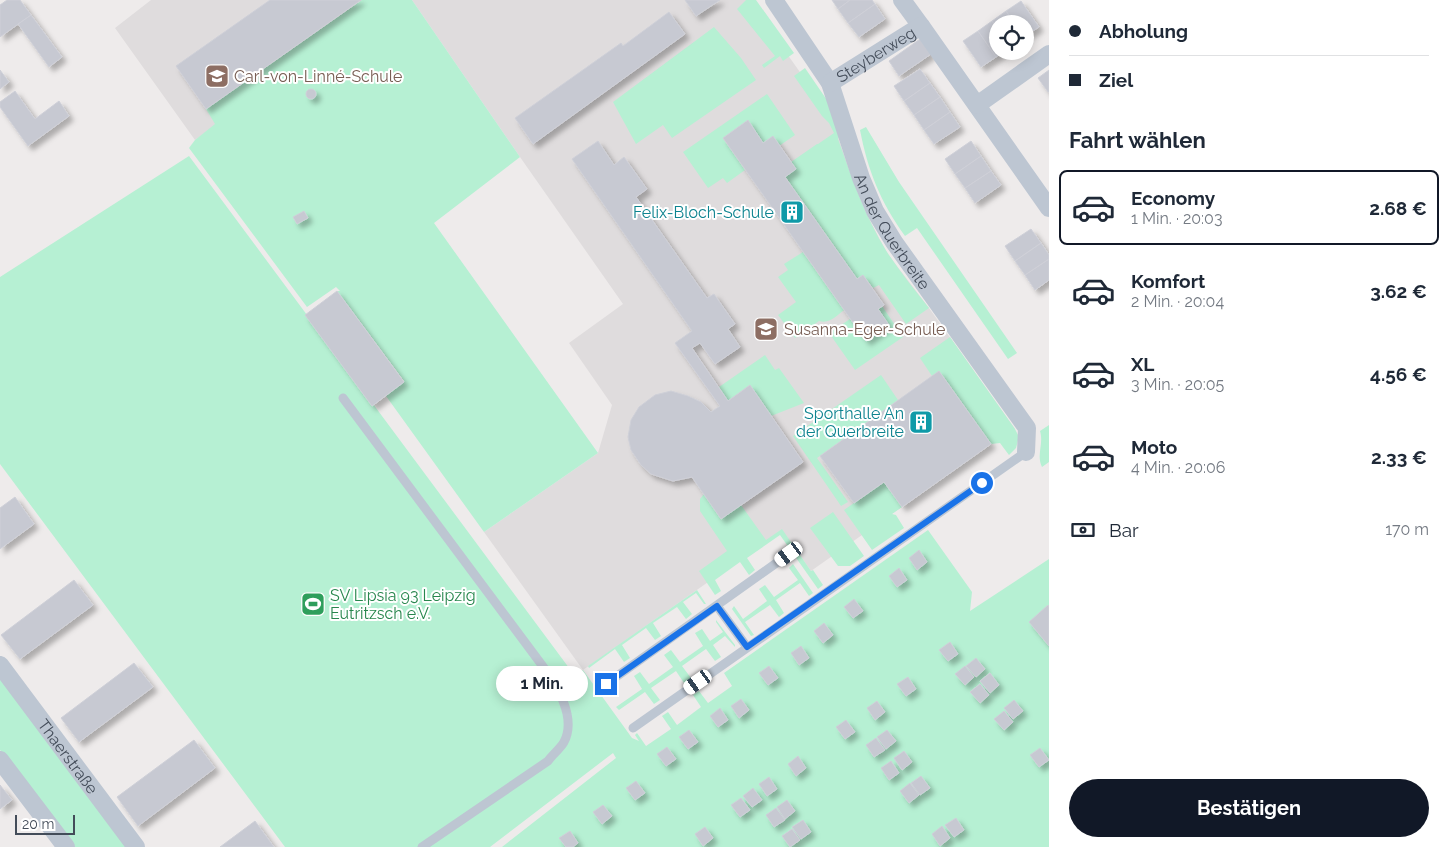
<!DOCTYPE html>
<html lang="de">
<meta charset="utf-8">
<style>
:root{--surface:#fff;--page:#f2f2f3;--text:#1f2937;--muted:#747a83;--line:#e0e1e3;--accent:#111827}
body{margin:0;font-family:Raleway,sans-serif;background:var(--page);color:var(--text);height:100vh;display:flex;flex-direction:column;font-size:19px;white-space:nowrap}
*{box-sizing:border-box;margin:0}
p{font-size:16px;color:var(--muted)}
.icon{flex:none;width:28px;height:28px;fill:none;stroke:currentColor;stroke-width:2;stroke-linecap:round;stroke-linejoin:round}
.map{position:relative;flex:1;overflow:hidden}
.side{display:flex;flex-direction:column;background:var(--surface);width:400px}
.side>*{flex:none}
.guide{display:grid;align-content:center;height:110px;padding:0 20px;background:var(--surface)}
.buttons{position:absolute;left:989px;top:15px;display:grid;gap:10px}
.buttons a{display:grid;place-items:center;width:45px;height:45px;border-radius:50%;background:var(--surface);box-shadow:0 2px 12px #0003;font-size:25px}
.scale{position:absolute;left:15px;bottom:12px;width:60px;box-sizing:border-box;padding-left:5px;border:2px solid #434c59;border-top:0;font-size:14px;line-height:18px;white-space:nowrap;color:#434c59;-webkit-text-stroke:4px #fff;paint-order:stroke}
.end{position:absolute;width:22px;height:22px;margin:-11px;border:6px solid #1a73e8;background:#fff;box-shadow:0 0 0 2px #fff}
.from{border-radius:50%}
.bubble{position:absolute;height:35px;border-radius:18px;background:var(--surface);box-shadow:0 2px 12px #0003;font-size:16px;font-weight:700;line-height:35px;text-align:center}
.car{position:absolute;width:15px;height:30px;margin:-15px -8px;border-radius:6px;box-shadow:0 0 4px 1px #0007;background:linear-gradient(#fff 24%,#345 0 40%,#fff 0 76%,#345 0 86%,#fff 0)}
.guide b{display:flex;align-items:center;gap:18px;height:48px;font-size:19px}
.guide b+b{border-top:1px solid var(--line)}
.guide i{width:12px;height:12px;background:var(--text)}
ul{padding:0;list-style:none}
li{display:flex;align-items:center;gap:15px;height:75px;margin:0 10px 8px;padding:0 10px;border:2px solid transparent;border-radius:8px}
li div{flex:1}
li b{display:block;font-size:19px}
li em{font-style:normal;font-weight:700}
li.current{border-color:var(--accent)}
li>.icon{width:45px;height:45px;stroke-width:1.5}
h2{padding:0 20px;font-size:22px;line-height:60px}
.pay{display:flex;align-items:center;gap:12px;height:55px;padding:0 20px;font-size:19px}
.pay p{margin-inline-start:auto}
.primary-button{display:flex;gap:10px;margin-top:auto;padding:10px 20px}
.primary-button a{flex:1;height:58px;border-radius:30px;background:var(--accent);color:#fff;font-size:20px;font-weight:700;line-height:58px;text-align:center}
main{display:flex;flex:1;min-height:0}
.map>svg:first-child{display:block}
.education{fill:#dfdcdd}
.green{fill:#b6f0d3}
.building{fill:#c7c9d2;stroke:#cfd0d8;filter:url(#shadow)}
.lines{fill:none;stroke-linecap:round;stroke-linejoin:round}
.lane{stroke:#bdc6d2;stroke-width:9}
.street{stroke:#bdc6d2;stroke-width:18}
.route{stroke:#1a73e8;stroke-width:6}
.labels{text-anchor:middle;stroke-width:4;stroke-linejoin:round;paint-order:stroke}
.street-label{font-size:16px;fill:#434c59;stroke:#fff}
.education-label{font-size:16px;fill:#785e54;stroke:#fff;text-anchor:start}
.culture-label{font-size:16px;fill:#0d838f;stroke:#fff;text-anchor:end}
.leisure-label{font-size:16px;fill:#27864d;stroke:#fff;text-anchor:start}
</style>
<main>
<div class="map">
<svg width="1049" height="847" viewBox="0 0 1049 847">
<defs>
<filter id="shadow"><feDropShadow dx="4.5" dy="4.5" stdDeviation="2.5" flood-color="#0004"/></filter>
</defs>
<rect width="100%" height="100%" fill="#eeebeb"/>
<path class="education" d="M 151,0 L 391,0 L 195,140 L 115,28 Z
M 412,0 L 749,0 L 831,116 L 856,191 L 866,213 L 887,253 L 929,308 L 1015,429 L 991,444 L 811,571 L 782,530 L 583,670 L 484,532 L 598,453 L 612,405 L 569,343 L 623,304 L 520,157 Z"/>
<path class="green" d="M 362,0 L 412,0 L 520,157 L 434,223 L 598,453 L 484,532 L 386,396 L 404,381 L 337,291 L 340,291 L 336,287 L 307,307 L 189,148 L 195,140 L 215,124 L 206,109 Z
M 746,0 L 756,0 L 794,53 L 783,61 L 780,56 L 764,68 L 762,65 L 775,56 L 737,9 Z
M 714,27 L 741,58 L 756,80 L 672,138 L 663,125 L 636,144 L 613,102 Z
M 805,68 L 829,103 L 839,137 L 838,139 C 852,178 865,217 887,252 C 900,272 915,290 929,308 L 906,324 L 879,285 L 873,288 L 863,275 L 857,279 L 785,177 L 791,162 L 817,144 L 818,144 L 834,133 L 829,123 L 822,116 L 794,76 Z
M 767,94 L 795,135 L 779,146 L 763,143 L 747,121 L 723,138 L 745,170 L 727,183 L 723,178 L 708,188 L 683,152 Z
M 866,127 L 899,182 L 1017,353 L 1008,359 L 917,228 L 905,236 C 880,201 868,171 860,130 Z
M 189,156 L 575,676 L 583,670 L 632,738 L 639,741 L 635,735 L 637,733 L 646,746 L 671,729 L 662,716 L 668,712 L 677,725 L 701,707 L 693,695 L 699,691 L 708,703 L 732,686 L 724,673 L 928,530 L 972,592 L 970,611 L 1049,559 L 1049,847 L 502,847 L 616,758 L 613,753 L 490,847 L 285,847 L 0,464 L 0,277 Z
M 803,252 L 844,310 C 836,316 830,324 819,321 L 795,338 L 778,315 L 796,302 L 778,277 L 788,270 L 784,264 Z
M 882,306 L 903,337 L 855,370 L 829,333 L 850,319 L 866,341 L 889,325 L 878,309 Z
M 950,337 L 1015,429 L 1019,437 L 1016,448 L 1009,455 L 1000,443 L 991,444 L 939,371 L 932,376 L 920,358 Z
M 765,355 L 775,370 L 779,368 L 804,403 L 771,416 L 750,385 L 728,401 L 719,387 Z
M 881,375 L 898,400 L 817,458 L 848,502 L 841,506 L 793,436 Z
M 1049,425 L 1049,462 L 1042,467 C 1036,455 1044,444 1040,431 Z
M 884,482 L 902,507 L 892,514 L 896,515 L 904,528 L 872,550 L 844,510 Z
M 704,494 L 721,519 L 741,505 L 766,540 L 782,529 L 811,571 L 813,570 L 823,585 L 818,589 L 780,535 L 747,558 L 755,570 L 749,575 L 740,562 L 715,580 L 721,591 L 715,595 L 699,571 L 727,551 L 700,511 L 700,499 Z
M 833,512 L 864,556 L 850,566 L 838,566 L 810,528 Z
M 793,564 L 813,593 L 809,596 L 800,583 L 776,600 L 784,613 L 779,617 L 770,605 L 745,622 L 754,635 L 751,636 L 732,609 L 734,606 L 743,619 L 767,601 L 759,589 L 765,585 L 774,597 L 798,580 L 789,568 Z
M 697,590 L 706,604 L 704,604 L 696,593 L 683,602 L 692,614 L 686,619 L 677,607 L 653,623 L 661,636 L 655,640 L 646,628 L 622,645 L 630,658 L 624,662 L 615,649 L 589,668 L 588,666 Z
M 716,620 L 735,645 L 735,647 L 725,636 L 713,645 L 721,657 L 715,661 L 706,649 L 682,666 L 691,678 L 684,683 L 676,671 L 651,688 L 660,700 L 654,704 L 645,692 L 619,710 L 616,707 L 642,689 L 634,676 L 640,672 L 649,684 L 673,667 L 664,655 L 671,650 L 680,662 L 703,646 L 695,633 L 702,629 L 710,641 L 723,632 L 716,622 Z
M 0,673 L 130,847 L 74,847 L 0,750 Z"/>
<path class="building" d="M 7,0 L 20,0 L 31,15 L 0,37 L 0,5 Z
M 270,0 L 361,0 L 206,109 L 176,66 Z
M 685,0 L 720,0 L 696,16 Z
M 832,0 L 850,0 L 838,9 Z
M 850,0 L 872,0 L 875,4 L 848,23 L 838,9 Z
M 1021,1 L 1039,27 L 1025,36 L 1025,24 L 1015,24 L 1006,11 Z
M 875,4 L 885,19 L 859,37 L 848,23 Z
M 1006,11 L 1015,24 L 998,24 L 998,29 L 992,21 Z
M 669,12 L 685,34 L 533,144 L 515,118 L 621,43 L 623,46 Z
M 31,15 L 62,57 L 49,67 L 18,24 Z
M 992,21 L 998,29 L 998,51 L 1004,51 L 996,57 L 978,31 Z
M 978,31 L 996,57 L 981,67 L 963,41 Z
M 920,39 L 931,54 L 899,76 L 889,61 Z
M 920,69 L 930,83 L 904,101 L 894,86 Z
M 0,70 L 9,82 L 0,89 Z
M 1049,70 L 1049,92 L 1048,92 L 1038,78 Z
M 930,83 L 940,97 L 914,115 L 904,101 Z
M306 94a5 5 0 1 1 10 0a5 5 0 1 1-10 0Z
M 15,91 L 35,119 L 59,101 L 69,116 L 28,146 L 0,107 L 0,102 Z
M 940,97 L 950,112 L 924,130 L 914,115 Z
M 950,112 L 960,127 L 934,144 L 924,130 Z
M 748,120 L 763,143 L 773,136 L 796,169 L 785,177 L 857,279 L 863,275 L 884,305 L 878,309 L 889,325 L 866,341 L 723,138 Z
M 598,141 L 614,165 L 624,157 L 647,189 L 636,197 L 707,298 L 714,294 L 735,324 L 728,329 L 740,347 L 715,364 L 700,343 L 692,348 L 728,401 L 750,385 L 803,462 L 721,519 L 692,477 L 673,481 L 651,474 L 641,465 L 631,450 L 628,437 L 631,420 L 639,407 L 655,395 L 671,391 L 688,396 L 701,402 L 711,412 L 720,406 L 675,343 L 692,331 L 572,159 Z
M 971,141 L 981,156 L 955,174 L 945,159 Z
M 981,156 L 991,171 L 965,188 L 955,174 Z
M 991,171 L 1001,185 L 975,203 L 965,188 Z
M 304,211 L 308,218 L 297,224 L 293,217 Z
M 1031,229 L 1041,243 L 1015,261 L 1005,246 Z
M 1041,243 L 1049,255 L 1049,259 L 1025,275 L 1015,261 Z
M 1049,259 L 1049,280 L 1035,290 L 1025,275 Z
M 337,291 L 404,382 L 372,406 L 305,315 Z
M 939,371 L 991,444 L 902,507 L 884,482 L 854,503 L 820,456 Z
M 15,497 L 34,524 L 0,549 L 0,508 Z
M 919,550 L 927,562 L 917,570 L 909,558 Z
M 899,568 L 907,580 L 897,587 L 889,576 Z
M 74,580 L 93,605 L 20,659 L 1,635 Z
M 854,599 L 863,611 L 853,618 L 844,607 Z
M 1048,605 L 1049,607 L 1049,646 L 1029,622 Z
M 824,623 L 833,635 L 823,643 L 814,631 Z
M 950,642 L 958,654 L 948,661 L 939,650 Z
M 801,646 L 809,658 L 799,665 L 791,653 Z
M 976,658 L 985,669 L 976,677 L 966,666 Z
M 134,663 L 153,687 L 79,742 L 61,718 Z
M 769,666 L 778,678 L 768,685 L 759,673 Z
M 965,666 L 974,677 L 965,685 L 955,674 Z
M 990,673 L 999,685 L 990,693 L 980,681 Z
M 908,677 L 916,689 L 906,696 L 897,684 Z
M 980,684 L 989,695 L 980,703 L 970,692 Z
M 741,699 L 749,710 L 739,718 L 731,706 Z
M 1014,700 L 1023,711 L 1013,719 L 1004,708 Z
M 877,701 L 885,712 L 875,720 L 867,708 Z
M 720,708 L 728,720 L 718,727 L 710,716 Z
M 1004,711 L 1013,722 L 1004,730 L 994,719 Z
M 846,720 L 855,732 L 845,739 L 836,727 Z
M 689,730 L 698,742 L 688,749 L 679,737 Z
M 887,730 L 896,741 L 886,749 L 877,737 Z
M 876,738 L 885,750 L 874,757 L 866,745 Z
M 194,740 L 215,768 L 138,826 L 117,797 Z
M 667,747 L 676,759 L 666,766 L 657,754 Z
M 1040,748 L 1049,760 L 1039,767 L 1030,755 Z
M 904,751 L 912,762 L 902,770 L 894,758 Z
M 798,756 L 806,768 L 796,776 L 788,764 Z
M 891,761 L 899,773 L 889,780 L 881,768 Z
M 921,776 L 930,788 L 920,795 L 911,783 Z
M 769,777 L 777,789 L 767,796 L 759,784 Z
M 636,781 L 645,793 L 635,800 L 626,788 Z
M 910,783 L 919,795 L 909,803 L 900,791 Z
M 0,785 L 12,800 L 0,809 Z
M 753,788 L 762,800 L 752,807 L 743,796 Z
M 741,798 L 750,810 L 740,817 L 731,805 Z
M 787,800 L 795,811 L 785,819 L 777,807 Z
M 603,805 L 612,816 L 602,824 L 593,812 Z
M 776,808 L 785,820 L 774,827 L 766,815 Z
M 956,818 L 964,830 L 954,837 L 945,825 Z
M 803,820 L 811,832 L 801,839 L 792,827 Z
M 255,821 L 274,847 L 220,847 Z
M 942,826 L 950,838 L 940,846 L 932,834 Z
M 705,827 L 713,838 L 703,846 L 695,834 Z
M 792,829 L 800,840 L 790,847 L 782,836 Z
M 570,831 L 578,843 L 573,847 L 566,847 L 559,838 Z"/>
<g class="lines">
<path class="lane" d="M 343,398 L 556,684 C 564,702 574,723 564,742 C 560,749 552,755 548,761 L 422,847
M 717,606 L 747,647
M 606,684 L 789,554
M 633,728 L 1026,452"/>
<g class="street">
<path id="s1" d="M 774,0 L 830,83 L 861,178 L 875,211 L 894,242 L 1027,428 L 1026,452"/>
<path d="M 902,0 L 921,26"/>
<path id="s2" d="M 830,83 L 921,26 L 1049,208"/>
<path d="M 977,105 L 1049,54"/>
<path id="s3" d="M 0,665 L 136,847"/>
<path d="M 0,760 L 66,847"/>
</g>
</g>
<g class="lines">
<path class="route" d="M 606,684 L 717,606 L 747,647 L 982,483"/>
</g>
<defs>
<g id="school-square" transform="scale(1.25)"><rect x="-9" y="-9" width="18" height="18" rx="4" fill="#8d6e63" stroke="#fff"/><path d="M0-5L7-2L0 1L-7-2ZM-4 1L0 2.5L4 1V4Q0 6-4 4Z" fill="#fff"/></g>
<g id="building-square" transform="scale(1.25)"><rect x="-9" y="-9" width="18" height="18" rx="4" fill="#0f9aa8" stroke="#fff"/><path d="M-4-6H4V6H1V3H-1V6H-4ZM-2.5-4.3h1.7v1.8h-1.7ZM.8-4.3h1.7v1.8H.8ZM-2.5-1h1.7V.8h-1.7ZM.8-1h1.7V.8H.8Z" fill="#fff"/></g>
<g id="stadium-square" transform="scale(1.25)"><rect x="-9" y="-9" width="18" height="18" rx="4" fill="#2e9e5b" stroke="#fff"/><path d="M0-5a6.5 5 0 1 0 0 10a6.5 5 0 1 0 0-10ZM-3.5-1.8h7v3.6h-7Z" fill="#fff"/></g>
</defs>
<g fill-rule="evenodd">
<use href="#school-square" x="217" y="76"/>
<use href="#building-square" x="792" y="212"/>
<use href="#school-square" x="766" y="329"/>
<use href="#building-square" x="921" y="422"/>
<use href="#stadium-square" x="313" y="604"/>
</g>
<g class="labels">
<g class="street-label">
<text dy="6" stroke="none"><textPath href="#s2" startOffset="54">Steyberweg</textPath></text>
<text dy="6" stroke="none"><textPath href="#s1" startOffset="262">An der Querbreite</textPath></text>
<text dy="6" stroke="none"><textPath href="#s3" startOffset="114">Thaerstraße</textPath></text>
</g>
<g class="education-label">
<text x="234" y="82">Carl-von-Linné-Schule</text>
<text x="784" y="335">Susanna-Eger-Schule</text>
</g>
<g class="culture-label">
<text x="774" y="218">Felix-Bloch-Schule</text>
<text x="904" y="419">Sporthalle An<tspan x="904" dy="18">der Querbreite</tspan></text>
</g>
<g class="leisure-label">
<text x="330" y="601">SV Lipsia 93 Leipzig<tspan x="330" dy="18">Eutritzsch e.V.</tspan></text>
</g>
</g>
</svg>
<div class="buttons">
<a><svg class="icon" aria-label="locate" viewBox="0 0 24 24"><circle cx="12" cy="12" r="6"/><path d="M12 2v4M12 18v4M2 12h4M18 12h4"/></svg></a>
</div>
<div class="scale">20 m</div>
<i class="end from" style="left:982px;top:483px"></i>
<i class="end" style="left:606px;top:684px"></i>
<div class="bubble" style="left:496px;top:666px;width:92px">1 Min.</div>
<i class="car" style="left:789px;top:554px;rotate:234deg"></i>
<i class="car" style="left:698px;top:682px;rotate:235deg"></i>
</div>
<section class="side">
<div class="guide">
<b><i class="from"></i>Abholung</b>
<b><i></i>Ziel</b>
</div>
<h2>Fahrt wählen</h2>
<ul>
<li class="current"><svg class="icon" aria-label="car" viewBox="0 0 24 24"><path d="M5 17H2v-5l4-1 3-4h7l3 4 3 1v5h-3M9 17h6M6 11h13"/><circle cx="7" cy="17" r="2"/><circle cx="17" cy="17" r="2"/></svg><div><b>Economy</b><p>1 Min. · 20:03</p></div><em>2.68 €</em></li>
<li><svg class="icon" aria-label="car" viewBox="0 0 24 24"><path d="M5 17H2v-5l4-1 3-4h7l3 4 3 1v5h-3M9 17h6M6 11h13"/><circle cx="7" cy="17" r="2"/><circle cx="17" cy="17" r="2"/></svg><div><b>Komfort</b><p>2 Min. · 20:04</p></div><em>3.62 €</em></li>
<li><svg class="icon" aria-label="car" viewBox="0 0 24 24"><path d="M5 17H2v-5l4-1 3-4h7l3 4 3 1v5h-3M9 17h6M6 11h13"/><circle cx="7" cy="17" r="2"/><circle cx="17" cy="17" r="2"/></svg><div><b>XL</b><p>3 Min. · 20:05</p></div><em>4.56 €</em></li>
<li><svg class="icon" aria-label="car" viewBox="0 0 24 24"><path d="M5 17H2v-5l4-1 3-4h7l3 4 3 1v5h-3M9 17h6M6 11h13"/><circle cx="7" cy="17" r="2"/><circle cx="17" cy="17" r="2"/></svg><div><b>Moto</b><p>4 Min. · 20:06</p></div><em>2.33 €</em></li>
</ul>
<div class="pay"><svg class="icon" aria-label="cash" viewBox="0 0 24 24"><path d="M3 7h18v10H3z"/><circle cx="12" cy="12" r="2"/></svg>Bar<p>170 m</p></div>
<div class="primary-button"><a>Bestätigen</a></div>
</section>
</main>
